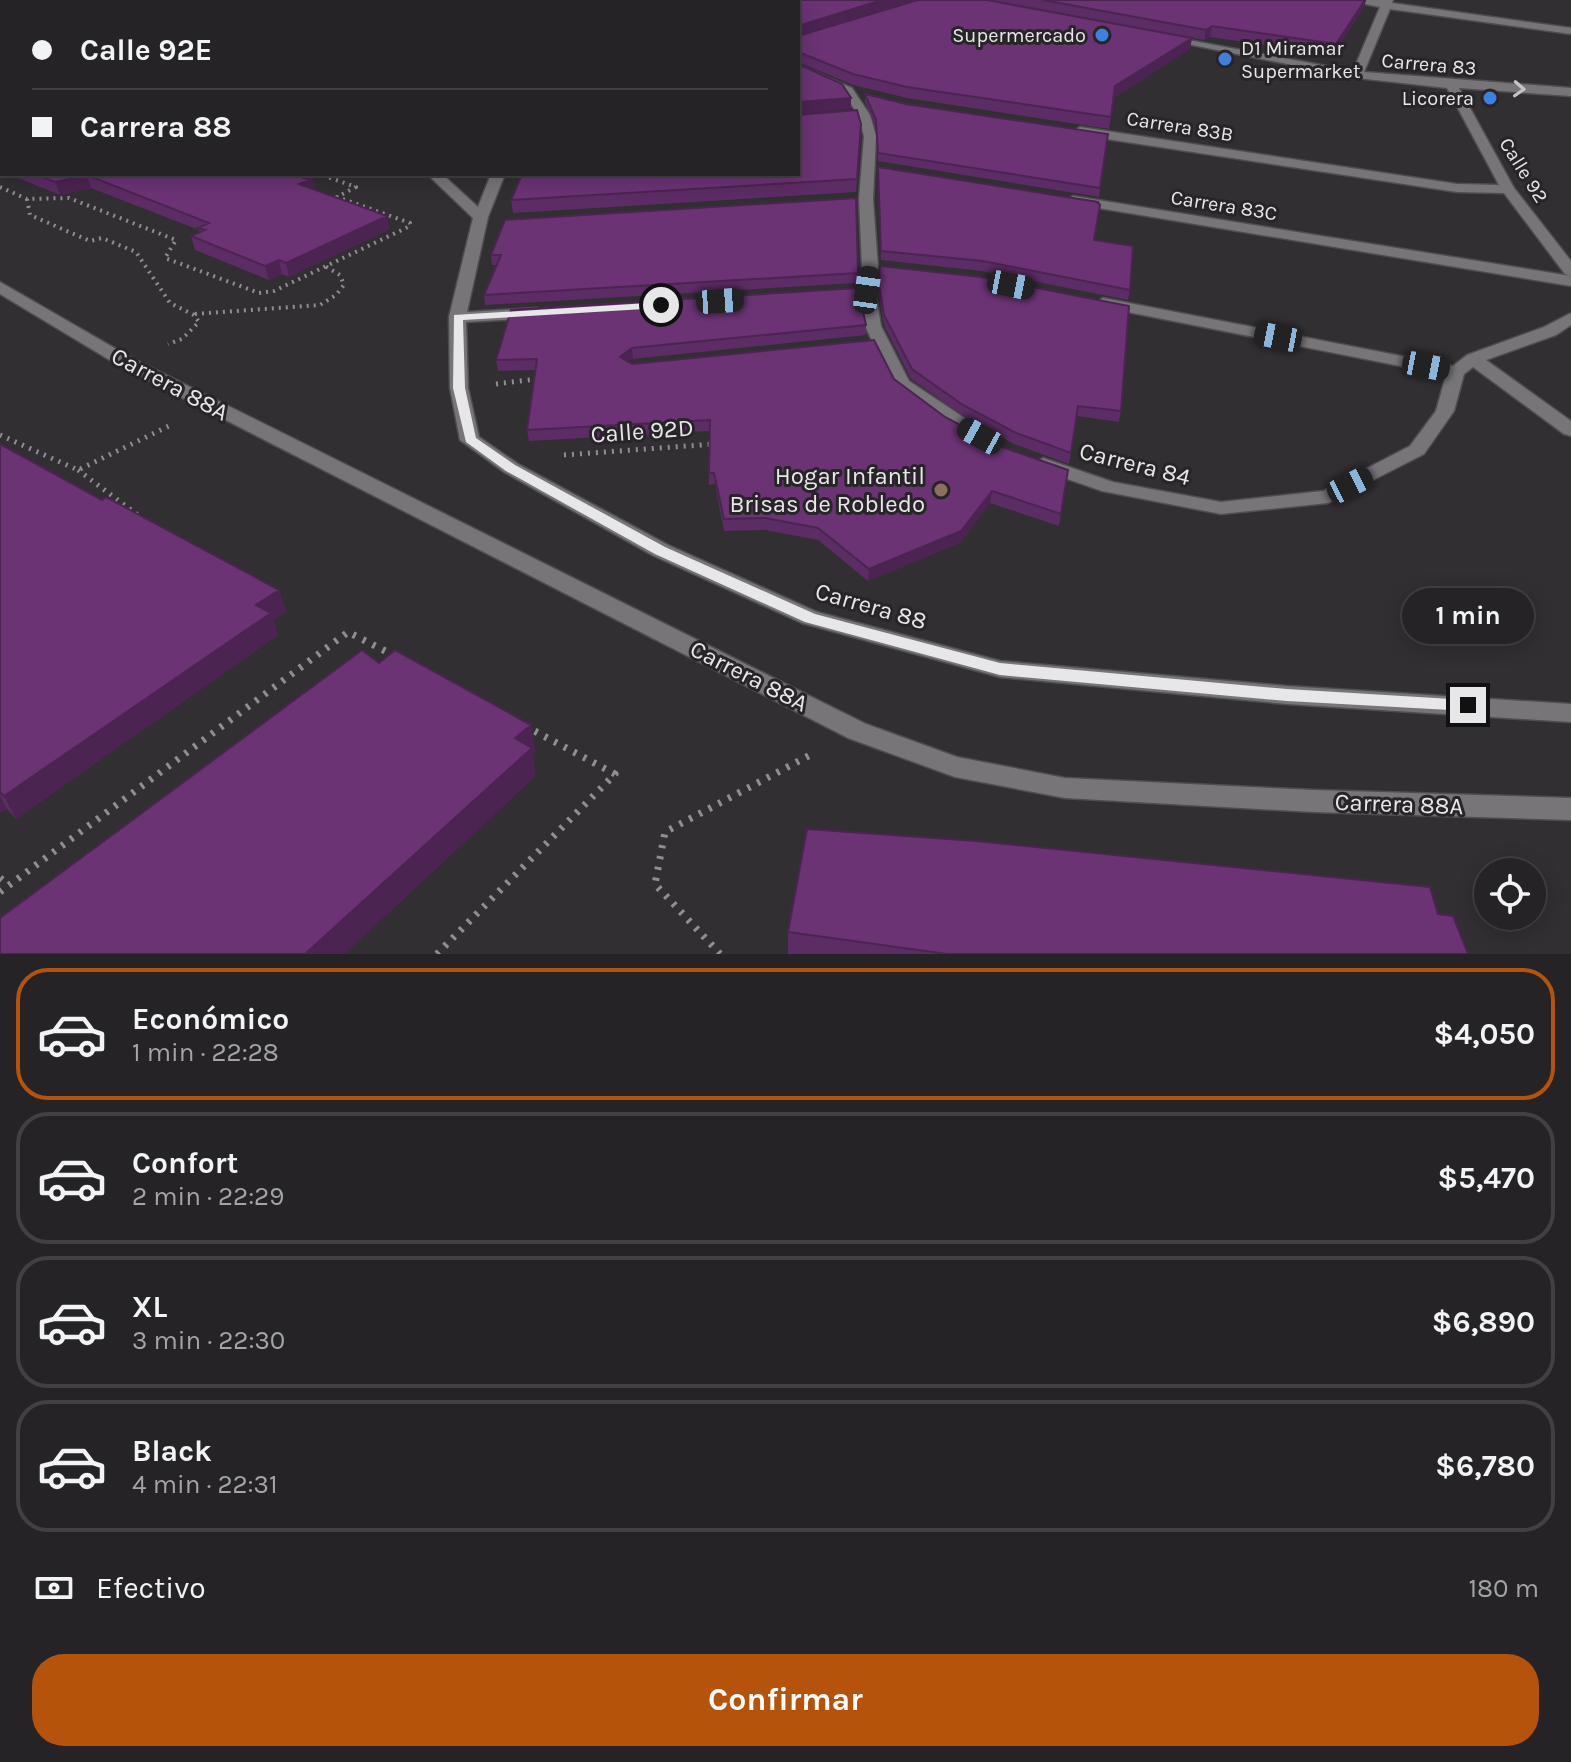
<!DOCTYPE html>
<html lang="es">
<meta charset="utf-8">
<style>
:root{--surface:#252326;--page:#2d2b2e;--text:#f1f3f6;--muted:#a3a4a7;--line:#424043;--accent:#b45309}
body{margin:0;font-family:Karla,sans-serif;background:var(--page);color:var(--text);height:100vh;display:flex;flex-direction:column;font-size:30px;white-space:nowrap}
*{box-sizing:border-box;margin:0}
p{font-size:26px;color:var(--muted)}
.icon{flex:none;width:44px;height:44px;fill:none;stroke:currentColor;stroke-width:2;stroke-linecap:round;stroke-linejoin:round}
.map{position:relative;height:954px;overflow:hidden}
.drawer{display:flex;flex-direction:column;background:var(--surface);flex:1}
.drawer>*{flex:none}
.banner{position:absolute;left:0px;top:0px;width:800px;height:176px;box-shadow:0 4px 20px #0003,0 0 0 2px var(--line);display:grid;align-content:center;height:176px;padding:0 32px;background:var(--surface)}
.controls{position:absolute;left:1474px;top:858px;display:grid;gap:16px}
.controls a{display:grid;place-items:center;width:72px;height:72px;border-radius:50%;background:var(--surface);box-shadow:0 4px 20px #0003,0 0 0 2px var(--line);font-size:40px}
.end{position:absolute;width:36px;height:36px;margin:-18px;border:10px solid #e7e6e8;background:#111;box-shadow:0 0 0 4px #111}
.from{border-radius:50%}
.bubble{position:absolute;height:56px;border-radius:28px;background:var(--surface);box-shadow:0 4px 20px #0003,0 0 0 2px var(--line);font-size:26px;font-weight:700;line-height:56px;text-align:center}
.car{position:absolute;width:24px;height:48px;margin:-24px -12px;border-radius:10px;box-shadow:0 0 6px 2px #0007;background:linear-gradient(#222 24%,#8ab4d8 0 40%,#222 0 76%,#8ab4d8 0 86%,#222 0)}
.banner b{display:flex;align-items:center;gap:28px;height:76px;font-size:30px}
.banner b+b{border-top:2px solid var(--line)}
.banner i{width:20px;height:20px;background:var(--text)}
ul{padding:14px 0 0;list-style:none}
li{display:flex;align-items:center;gap:24px;height:132px;margin:0 16px 12px;padding:0 16px;border:4px solid var(--line);border-radius:32px}
li div{flex:1}
li b{display:block;font-size:30px}
li em{font-style:normal;font-weight:700}
li.on{border-color:var(--accent)}
li>.icon{width:72px;height:72px;stroke-width:1.5}
.pay{display:flex;align-items:center;gap:20px;height:88px;padding:0 32px;font-size:30px}
.pay p{margin-inline-start:auto}
.primary-button{display:flex;gap:16px;margin-top:auto;padding:16px 32px}
.primary-button a{flex:1;height:92px;border-radius:32px;background:var(--accent);color:#fff;font-size:32px;font-weight:700;line-height:92px;text-align:center}
.map>svg:first-child{display:block}
.lines{fill:none;stroke-linecap:round;stroke-linejoin:round}
.minor-casing{stroke:#4f4d50;stroke-width:3}
.path-far2{stroke:#8f8e90;stroke-width:4;stroke-dasharray:2 5;stroke-linecap:butt}
.path-far1{stroke:#8f8e90;stroke-width:5;stroke-dasharray:2 6;stroke-linecap:butt}
.path{stroke:#8f8e90;stroke-width:7;stroke-dasharray:3 8;stroke-linecap:butt}
.minor{fill:#787578;fill-rule:evenodd}
.wall{fill:#5c2c64}
.shaded-wall{fill:#4b2451}
.building{fill:#6b3374;stroke:#4b2451;stroke-width:2}
.oneway{stroke:#c6c4c6}
.route{fill:#e7e6e8}
.shop-dot{fill:#3f7fe0;stroke:#282528;stroke-width:3}
.education-dot{fill:#8d6e63;stroke:#282528;stroke-width:3}
.labels{text-anchor:middle;stroke-width:6;stroke-linejoin:round;paint-order:stroke}
.far-poi-label{font-size:20px;fill:#e7e6e8;stroke:#282528;text-anchor:end}
.far-street-label{font-size:20px;fill:#e7e6e8;stroke:#282528}
.street-label{font-size:24px;fill:#e7e6e8;stroke:#282528}
.poi-label{font-size:24px;fill:#e7e6e8;stroke:#282528;text-anchor:end}
</style>
<div class="map">
<svg width="1571" height="954" viewBox="0 0 1571 954">
<rect width="100%" height="100%" fill="#312f32"/>
<g class="lines">
<g class="minor-casing">
<path id="minor" d="M 1345,0 L 1393,0 L 1392,3 L 1571,28 L 1571,34 L 1390,9 L 1364,72 L 1571,88 L 1571,96 L 1459,88 L 1514,188 L 1571,261 L 1571,276 L 1565,274 L 1504,193 L 1457,192 L 1080,135 L 1074,131 L 1080,127 L 1457,184 L 1499,185 L 1447,88 L 1357,78 L 1162,39 L 1167,36 L 1353,71 L 1380,7 Z
M 798,65 L 852,88 L 870,115 L 876,136 L 873,199 L 878,267 L 875,290 L 881,326 L 909,381 L 981,429 L 984,433 L 981,437 L 967,437 L 895,388 L 865,326 L 859,290 L 862,267 L 859,199 L 864,136 L 858,115 L 844,93 L 798,72 Z
M 427,174 L 442,174 L 478,207 L 491,174 L 505,174 L 488,217 L 467,312 L 537,308 L 545,313 L 537,318 L 466,322 L 468,388 L 479,437 L 518,464 L 668,545 L 817,612 L 1000,661 L 1287,686 L 1571,704 L 1571,722 L 1287,704 L 1000,677 L 802,623 L 652,555 L 504,472 L 460,440 L 450,388 L 449,317 L 473,218 Z
M 1073,196 L 1571,276 L 1571,286 L 1068,203 L 1066,200 Z
M 0,282 L 130,357 L 866,724 L 957,757 L 1065,778 L 1314,790 L 1571,798 L 1571,820 L 1314,812 L 1065,798 L 955,777 L 848,738 L 118,365 L 0,294 Z
M 1103,298 L 1453,366 L 1467,355 L 1544,327 L 1571,313 L 1571,325 L 1556,335 L 1486,360 L 1571,421 L 1571,436 L 1564,434 L 1473,367 L 1464,374 L 1454,411 L 1424,454 L 1328,503 L 1221,514 L 1102,491 L 1036,468 L 1033,464 L 1043,458 L 1113,482 L 1221,502 L 1323,491 L 1410,446 L 1436,411 L 1446,375 L 1097,306 L 1095,303 Z"/>
</g>
<path class="path-far2" d="M 0,187 L 27,199 L 69,198 L 176,240 L 165,258 L 259,293 L 274,291 L 410,226 L 410,223 L 337,197 L 356,187 L 319,174
M 27,199 L 30,215 L 90,241 L 102,238 L 136,252 L 170,303 L 194,315 L 199,322 L 182,339 L 168,344
M 195,314 L 320,305 L 336,295 L 344,285 L 340,275 L 325,266"/>
<path class="path-far1" d="M 496,384 L 537,379
M 0,435 L 78,470 L 171,425
M 564,455 L 714,444
M 78,470 L 139,516"/>
<path class="path" d="M 0,878 L 8,885
M 0,892 L 348,632 L 395,656
M 437,954 L 615,774 L 527,727
M 720,954 L 655,884 L 665,832 L 814,753"/>
<use href="#minor" class="minor"/>
</g>
<path class="wall" d="M 0,0 L 914,0 L 798,36 L 2,2 L 2,172 L 0,171 Z
M 918,0 L 1366,0 L 1364,7 L 1333,55 L 1210,37 L 1204,40 L 998,2 L 1192,38 L 1190,49 L 1114,98 L 1109,129 L 907,98 L 853,85 L 798,62 L 798,36 Z
M 865,94 L 906,104 L 1108,134 L 1099,197 L 878,161 L 876,128 L 865,102 Z
M 861,136 L 856,192 L 513,213 L 511,200 Z
M 878,167 L 1095,240 L 1130,290 L 1128,300 L 982,271 L 881,260 Z
M 8,174 L 312,174 L 315,186 L 310,187 L 390,229 L 289,277 L 282,274 L 269,280 L 195,250 L 191,236 L 199,233 L 199,230 L 91,188 L 60,195 Z
M 505,220 L 858,273 L 857,283 L 485,305 L 484,295 L 497,265 L 492,265 L 491,255 Z
M 880,266 L 1121,411 L 1119,422 L 1077,416 L 1069,464 L 1014,444 L 962,415 L 911,379 L 884,325 L 878,290 Z
M 866,325 L 866,335 L 633,359 L 629,362 L 632,364 L 894,379 L 945,417 L 999,446 L 1068,470 L 1059,526 L 990,503 L 960,543 L 868,581 L 818,540 L 765,530 L 724,531 L 715,484 L 709,485 L 709,431 L 529,441 L 527,430 L 535,370 L 498,371 L 496,360 Z
M 0,444 L 102,500 L 279,590 L 286,612 L 274,620 L 278,635 L 16,819 L 7,809 L 0,813 Z
M 1438,914 L 1468,954 L 788,954 L 788,932 Z"/>
<path class="shaded-wall" d="M 882,0 L 914,0 L 798,36 L 798,26 Z
M 1365,0 L 1366,0 L 1364,7 L 1333,55 L 1336,44 Z
M 1212,26 L 1210,37 L 1204,40 L 1206,30 Z
M 1192,38 L 1190,49 L 1114,98 L 1115,86 Z
M 851,98 L 851,109 L 798,114 L 798,102 Z
M 309,174 L 312,174 L 315,186 L 310,187 L 299,184 L 301,177 Z
M 87,175 L 91,188 L 60,195 L 55,182 Z
M 387,216 L 390,229 L 289,277 L 286,263 Z
M 279,260 L 282,274 L 269,280 L 265,266 Z
M 632,348 L 633,359 L 621,368 L 620,357 Z
M 992,491 L 990,503 L 960,543 L 868,581 L 869,569 Z
M 279,590 L 286,612 L 274,620 L 278,635 L 16,819 L 4,796 L 256,605 Z
M 531,725 L 536,752 L 533,755 L 536,776 L 345,954 L 305,954 L 515,738 Z
M 0,796 L 7,809 L 0,813 Z"/>
<path class="building" d="M 0,0 L 882,0 L 798,26 L 798,2 L 2,2 L 2,161 L 0,160 Z
M 918,0 L 987,0 L 1192,38 L 1115,86 L 1111,117 L 907,87 L 853,74 L 798,52 L 798,36 Z
M 1043,0 L 1365,0 L 1336,44 L 1212,26 L 1206,30 Z
M 798,64 L 842,84 L 851,98 L 798,102 Z
M 865,94 L 906,104 L 1108,134 L 1100,188 L 878,153 L 876,120 Z
M 857,110 L 861,124 L 857,179 L 511,200 L 522,174 L 798,174 L 798,115 Z
M 878,167 L 1098,202 L 1100,205 L 1094,240 L 1133,246 L 1130,290 L 983,261 L 881,251 Z
M 35,174 L 309,174 L 301,177 L 309,180 L 299,184 L 387,216 L 286,263 L 279,260 L 265,266 L 191,236 L 205,230 L 198,228 L 209,223 L 87,175 L 55,182 Z
M 856,198 L 858,273 L 484,295 L 501,255 L 491,255 L 505,220 Z
M 880,266 L 981,277 L 1129,306 L 1121,411 L 1078,406 L 1071,453 L 1016,433 L 963,405 L 912,369 L 884,315 L 878,280 Z
M 858,288 L 866,325 L 632,348 L 620,357 L 632,364 L 874,340 L 894,379 L 945,417 L 999,446 L 1068,470 L 1061,514 L 992,491 L 961,531 L 869,569 L 818,528 L 765,518 L 724,519 L 714,473 L 709,473 L 710,420 L 527,430 L 537,359 L 496,360 L 511,310 Z
M 0,444 L 102,500 L 106,497 L 279,590 L 256,605 L 271,613 L 4,796 L 0,792 Z
M 362,650 L 379,663 L 395,650 L 531,725 L 515,738 L 532,748 L 305,954 L 0,954 L 0,918 Z
M 807,829 L 976,841 L 1430,887 L 1438,914 L 1453,916 L 1468,954 L 947,954 L 788,932 Z"/>
<defs><path id="oneway-chevron" d="M-2-3.5L2.5 0L-2 3.5" fill="none" stroke-width="1.6" stroke-linecap="round" stroke-linejoin="round" transform="scale(2)"/></defs>
<use class="oneway" href="#oneway-chevron" transform="translate(1519 89) rotate(3)"/>
<path class="route" d="M 664,302 L 666,305 L 661,308 L 463,320 L 465,388 L 476,438 L 515,465 L 665,547 L 815,614 L 1000,663 L 1287,689 L 1468,700 L 1476,705 L 1468,711 L 1287,701 L 1000,675 L 805,622 L 655,554 L 506,471 L 466,442 L 453,388 L 454,315 Z"/>
<g class="shop-dot">
<circle cx="1102" cy="35" r="8"/>
<circle cx="1225" cy="59" r="8"/>
<circle cx="1490" cy="98" r="8"/>
</g>
<circle class="education-dot" cx="941" cy="490" r="8"/>
<g class="labels">
<g class="far-poi-label">
<text x="1086" y="42">Supermercado</text>
<text x="1241" y="55" text-anchor="start">D1 Miramar<tspan x="1241" dy="23">Supermarket</tspan></text>
<text x="1474" y="105">Licorera</text>
</g>
<g class="far-street-label">
<text transform="translate(1429 64) rotate(5)" y="7">Carrera 83</text>
<text transform="translate(1180 126) rotate(9)" y="7">Carrera 83B</text>
<text transform="translate(1524 170) rotate(58)" y="7">Calle 92</text>
<text transform="translate(1224 205) rotate(9)" y="7">Carrera 83C</text>
</g>
<g class="street-label">
<text transform="translate(170 384) rotate(28)" y="8">Carrera 88A</text>
<text transform="translate(642 431) rotate(-4)" y="8">Calle 92D</text>
<text transform="translate(1135 464) rotate(14)" y="8">Carrera 84</text>
<text transform="translate(871 606) rotate(16)" y="8">Carrera 88</text>
<text transform="translate(749 676) rotate(27)" y="8">Carrera 88A</text>
<text transform="translate(1399 804) rotate(2)" y="8">Carrera 88A</text>
</g>
<g class="poi-label">
<text x="925" y="484">Hogar Infantil<tspan x="925" dy="28">Brisas de Robledo</tspan></text>
</g>
</g>
</svg>
<div class="controls">
<a><svg class="icon" aria-label="locate" viewBox="0 0 24 24"><circle cx="12" cy="12" r="6"/><path d="M12 2v4M12 18v4M2 12h4M18 12h4"/></svg></a>
</div>
<i class="end from" style="left:661px;top:305px"></i>
<i class="end" style="left:1468px;top:705px"></i>
<div class="bubble" style="left:1402px;top:588px;width:132px">1 min</div>
<i class="car" style="left:1011px;top:285px;rotate:101deg"></i>
<i class="car" style="left:867px;top:290px;rotate:8deg"></i>
<i class="car" style="left:720px;top:301px;rotate:86deg"></i>
<i class="car" style="left:1278px;top:337px;rotate:281deg"></i>
<i class="car" style="left:1426px;top:366px;rotate:101deg"></i>
<i class="car" style="left:980px;top:436px;rotate:299deg"></i>
<i class="car" style="left:1350px;top:485px;rotate:63deg"></i>
<div class="banner">
<b><i class="from"></i>Calle 92E</b>
<b><i></i>Carrera 88</b>
</div>
</div>
<section class="drawer">
<ul>
<li class="on"><svg class="icon" aria-label="car" viewBox="0 0 24 24"><path d="M5 17H2v-5l4-1 3-4h7l3 4 3 1v5h-3M9 17h6M6 11h13"/><circle cx="7" cy="17" r="2"/><circle cx="17" cy="17" r="2"/></svg><div><b>Económico</b><p>1 min · 22:28</p></div><em>$4,050</em></li>
<li><svg class="icon" aria-label="car" viewBox="0 0 24 24"><path d="M5 17H2v-5l4-1 3-4h7l3 4 3 1v5h-3M9 17h6M6 11h13"/><circle cx="7" cy="17" r="2"/><circle cx="17" cy="17" r="2"/></svg><div><b>Confort</b><p>2 min · 22:29</p></div><em>$5,470</em></li>
<li><svg class="icon" aria-label="car" viewBox="0 0 24 24"><path d="M5 17H2v-5l4-1 3-4h7l3 4 3 1v5h-3M9 17h6M6 11h13"/><circle cx="7" cy="17" r="2"/><circle cx="17" cy="17" r="2"/></svg><div><b>XL</b><p>3 min · 22:30</p></div><em>$6,890</em></li>
<li><svg class="icon" aria-label="car" viewBox="0 0 24 24"><path d="M5 17H2v-5l4-1 3-4h7l3 4 3 1v5h-3M9 17h6M6 11h13"/><circle cx="7" cy="17" r="2"/><circle cx="17" cy="17" r="2"/></svg><div><b>Black</b><p>4 min · 22:31</p></div><em>$6,780</em></li>
</ul>
<div class="pay"><svg class="icon" aria-label="cash" viewBox="0 0 24 24"><path d="M3 7h18v10H3z"/><circle cx="12" cy="12" r="2"/></svg>Efectivo<p>180 m</p></div>
<div class="primary-button"><a>Confirmar</a></div>
</section>
